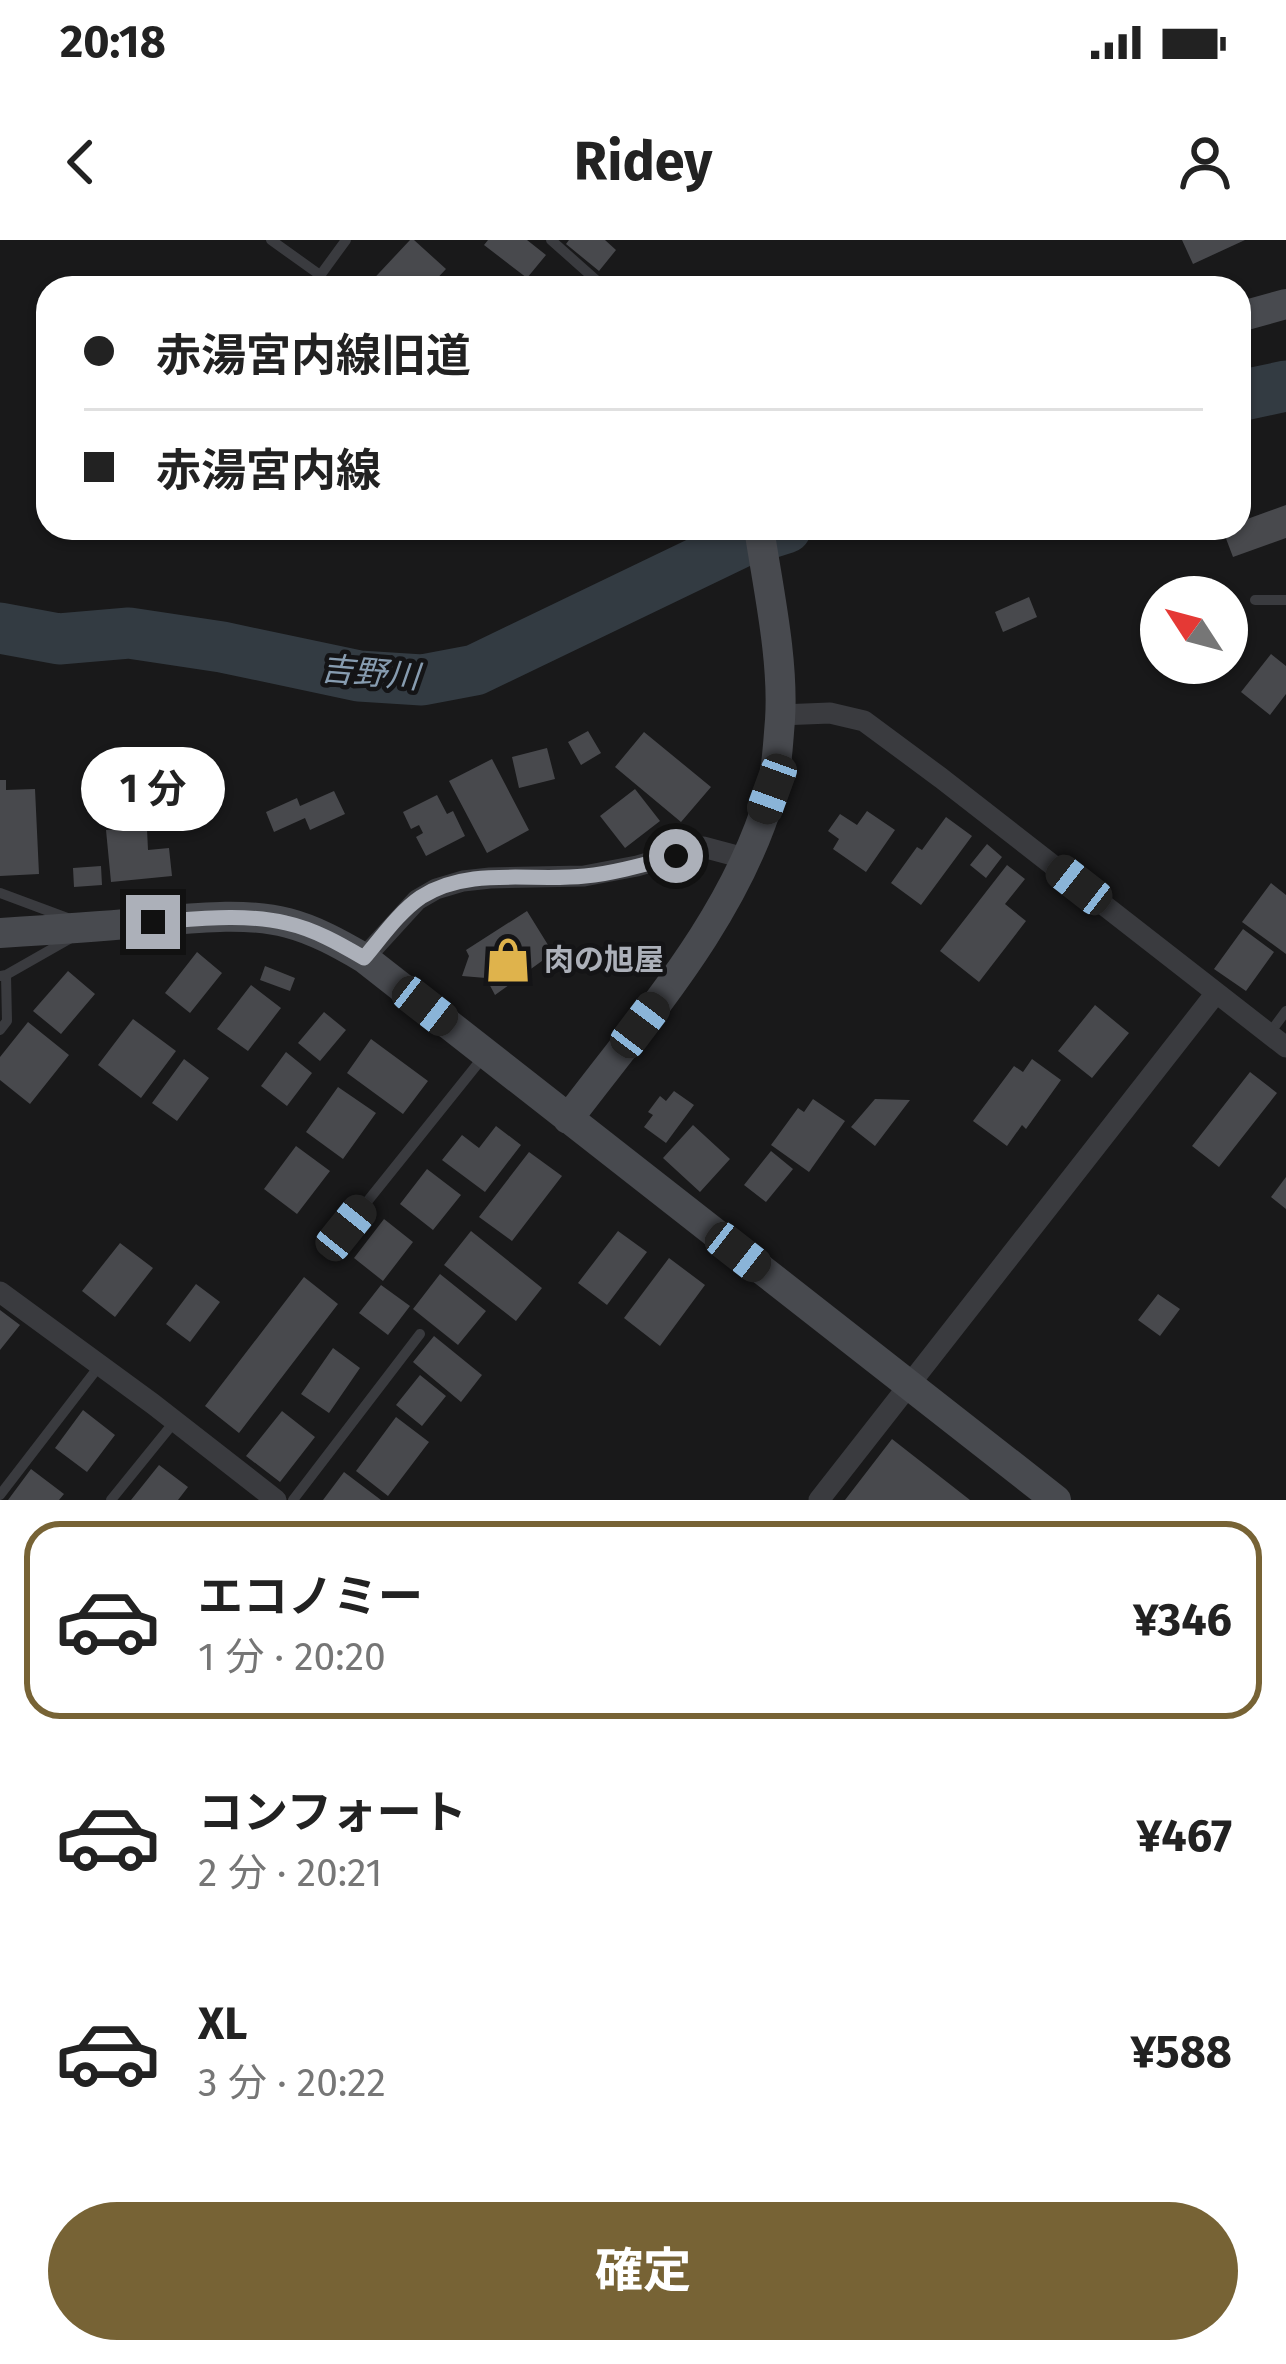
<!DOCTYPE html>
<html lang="ja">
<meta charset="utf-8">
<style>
:root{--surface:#fff;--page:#f2f2f2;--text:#222;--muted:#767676;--line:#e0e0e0;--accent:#776335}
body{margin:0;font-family:"Fira Sans","Noto Sans JP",sans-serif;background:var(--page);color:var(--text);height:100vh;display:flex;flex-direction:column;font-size:45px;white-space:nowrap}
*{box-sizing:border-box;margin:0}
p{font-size:39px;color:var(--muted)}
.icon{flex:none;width:66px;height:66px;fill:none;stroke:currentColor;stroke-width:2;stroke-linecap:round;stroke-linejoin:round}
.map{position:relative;height:1260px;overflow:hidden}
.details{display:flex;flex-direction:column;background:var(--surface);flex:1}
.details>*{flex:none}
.hud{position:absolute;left:36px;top:36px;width:1215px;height:264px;border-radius:36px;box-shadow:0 3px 9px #0004;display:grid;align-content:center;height:264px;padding:0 48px;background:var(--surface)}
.needle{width:78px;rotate:306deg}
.tools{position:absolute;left:1140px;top:336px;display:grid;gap:24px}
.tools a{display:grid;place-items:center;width:108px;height:108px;border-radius:50%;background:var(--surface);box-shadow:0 3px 9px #0004;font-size:60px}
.end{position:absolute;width:54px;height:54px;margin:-27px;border:15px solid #acb0b9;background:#111;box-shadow:0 0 0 6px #111}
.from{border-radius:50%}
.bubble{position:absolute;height:84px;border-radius:42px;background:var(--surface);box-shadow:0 3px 9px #0004;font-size:39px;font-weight:700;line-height:84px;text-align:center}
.car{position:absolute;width:36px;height:72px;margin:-36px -18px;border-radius:15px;box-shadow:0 0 9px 3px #0007;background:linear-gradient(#222 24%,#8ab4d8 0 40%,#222 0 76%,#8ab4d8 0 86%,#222 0)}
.hud b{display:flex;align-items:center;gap:42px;height:114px;font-size:45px}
.hud b+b{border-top:3px solid var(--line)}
.hud i{width:30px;height:30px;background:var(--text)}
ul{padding:21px 0 0;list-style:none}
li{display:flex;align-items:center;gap:36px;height:198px;margin:0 24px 18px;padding:0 24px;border:6px solid transparent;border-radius:36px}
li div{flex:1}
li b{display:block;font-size:45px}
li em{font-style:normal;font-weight:700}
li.selected{border-color:var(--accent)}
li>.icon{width:108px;height:108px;stroke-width:1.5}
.action{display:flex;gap:24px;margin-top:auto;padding:24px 48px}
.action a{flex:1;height:138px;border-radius:72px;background:var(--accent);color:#fff;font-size:48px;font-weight:700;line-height:138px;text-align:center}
.status{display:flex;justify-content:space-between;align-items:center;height:84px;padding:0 60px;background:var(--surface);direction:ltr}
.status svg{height:33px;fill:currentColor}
header{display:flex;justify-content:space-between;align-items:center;height:156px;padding:0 48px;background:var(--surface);font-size:54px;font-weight:700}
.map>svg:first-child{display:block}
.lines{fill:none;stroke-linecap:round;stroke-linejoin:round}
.river{stroke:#333b42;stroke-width:51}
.building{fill:#48494d}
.lane{stroke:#3a3b3f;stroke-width:10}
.street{stroke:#3a3b3f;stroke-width:21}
.secondary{stroke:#484a4f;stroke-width:30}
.route{stroke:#acb0b9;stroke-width:15}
.labels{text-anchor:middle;stroke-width:9;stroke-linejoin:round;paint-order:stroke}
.poi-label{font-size:30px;font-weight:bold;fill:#acb0b9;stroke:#141416;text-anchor:start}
.water-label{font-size:33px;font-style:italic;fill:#879cb0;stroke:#141416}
</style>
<div class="status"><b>20:18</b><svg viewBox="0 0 49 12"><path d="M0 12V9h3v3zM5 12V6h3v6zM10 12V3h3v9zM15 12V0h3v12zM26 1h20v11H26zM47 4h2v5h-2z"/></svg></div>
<header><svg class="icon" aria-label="back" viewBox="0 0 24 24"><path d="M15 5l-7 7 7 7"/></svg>Ridey<svg class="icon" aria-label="person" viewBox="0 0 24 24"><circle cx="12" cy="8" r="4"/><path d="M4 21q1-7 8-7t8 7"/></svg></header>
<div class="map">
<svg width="1286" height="1260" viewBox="0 0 1286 1260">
<rect width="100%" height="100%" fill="#19191a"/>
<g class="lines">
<path class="river" d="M 1239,156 L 1286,146
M 0,388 L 59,399 L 129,393 L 222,407 L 359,436 L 422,440 L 475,430 L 741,302 L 786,288"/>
</g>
<path class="building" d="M 410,0 L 414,0 L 446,29 L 428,48 L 365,48 Z
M 488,0 L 527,0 L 546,15 L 527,38 L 484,5 Z
M 569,0 L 605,0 L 616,10 L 599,31 L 566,4 Z
M 1182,0 L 1245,0 L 1193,24 Z
M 1286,265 L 1286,298 L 1233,317 L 1222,288 L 1239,288 L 1239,282 Z
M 1029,357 L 1037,377 L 1003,392 L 995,372 Z
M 1271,414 L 1286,426 L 1286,454 L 1270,475 L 1241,452 Z
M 588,491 L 601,513 L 581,525 L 568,502 Z
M 644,492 L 711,547 L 681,582 L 615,527 Z
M 547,508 L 555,539 L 519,548 L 512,517 Z
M 492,519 L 529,590 L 487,613 L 449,541 Z
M 0,540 L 6,540 L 6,550 L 35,549 L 39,634 L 0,636 Z
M 635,549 L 660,581 L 625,608 L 600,576 Z
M 334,551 L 345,574 L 310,590 L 305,578 L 274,592 L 266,572 L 297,558 L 300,566 Z
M 437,555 L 447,574 L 453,571 L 465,596 L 426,616 L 416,597 L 423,593 L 419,585 L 411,589 L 403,572 Z
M 867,571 L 895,590 L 866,632 L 833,609 L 839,599 L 828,591 L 840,574 L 857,585 Z
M 946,577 L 972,596 L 921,665 L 891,643 L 917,607 L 922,610 Z
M 130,588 L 131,591 L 147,589 L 148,610 L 169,608 L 172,636 L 111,642 L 106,590 Z
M 987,604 L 1002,617 L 986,638 L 970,625 Z
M 1007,625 L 1025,639 L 1005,664 L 1026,681 L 979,742 L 940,711 Z
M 101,626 L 102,645 L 74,647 L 73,628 Z
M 1271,643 L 1286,655 L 1286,714 L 1242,682 Z
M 527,671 L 553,713 L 495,755 L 486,738 L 462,736 L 469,716 L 466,710 Z
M 1243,689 L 1274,712 L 1246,751 L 1214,729 Z
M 197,712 L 222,733 L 190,773 L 165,753 Z
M 265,726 L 295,738 L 290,751 L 260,740 Z
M 68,731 L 95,754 L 61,794 L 33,771 Z
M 251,745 L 281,768 L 248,811 L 217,789 Z
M 1095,765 L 1129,793 L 1092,838 L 1058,811 Z
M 324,772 L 346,790 L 320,821 L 298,803 Z
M 133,779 L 176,811 L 141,858 L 98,825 Z
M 28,782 L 69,815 L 30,864 L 0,840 L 0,817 Z
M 371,799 L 428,841 L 403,874 L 347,833 Z
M 286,812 L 312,833 L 287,866 L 261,846 Z
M 184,819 L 209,838 L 177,881 L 152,863 Z
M 1032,819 L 1061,840 L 1026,889 L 1022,885 L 1007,906 L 973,881 L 1014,826 L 1023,832 Z
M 1250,832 L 1277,853 L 1219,927 L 1192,906 Z
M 338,847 L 376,873 L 343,919 L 306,892 Z
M 674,851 L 694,865 L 666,903 L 644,887 L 653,875 L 648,872 L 660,856 L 666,861 Z
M 813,859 L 845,881 L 809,932 L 771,905 L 798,868 L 804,872 Z
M 875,859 L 910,860 L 875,906 L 851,887 Z
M 693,885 L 730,919 L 700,952 L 663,918 Z
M 496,886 L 521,905 L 485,952 L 442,920 L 462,895 L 479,908 Z
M 296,906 L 330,931 L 297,974 L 264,949 Z
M 771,911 L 793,929 L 766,962 L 744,945 Z
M 529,912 L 562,936 L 512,1001 L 479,977 Z
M 427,929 L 461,955 L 433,990 L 400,964 Z
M 1286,937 L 1286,969 L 1271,957 Z
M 384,979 L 413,1002 L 383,1041 L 354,1018 Z
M 471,991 L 542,1048 L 516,1081 L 444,1025 Z
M 618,991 L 647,1012 L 607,1065 L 578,1043 Z
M 120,1003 L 153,1028 L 115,1077 L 82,1051 Z
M 669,1018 L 705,1045 L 660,1106 L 624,1078 Z
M 440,1034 L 486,1071 L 458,1105 L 413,1069 Z
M 304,1037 L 338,1064 L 239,1193 L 205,1166 Z
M 196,1044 L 220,1062 L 190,1102 L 166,1084 Z
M 381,1045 L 410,1066 L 388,1095 L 359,1073 Z
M 1158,1054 L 1180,1069 L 1160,1096 L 1138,1080 Z
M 0,1070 L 20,1085 L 0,1110 Z
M 434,1096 L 482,1135 L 461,1162 L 413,1122 Z
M 333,1108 L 360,1128 L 329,1173 L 301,1154 Z
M 420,1135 L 446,1156 L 422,1186 L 396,1165 Z
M 83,1170 L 115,1195 L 87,1232 L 55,1208 Z
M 282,1171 L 315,1197 L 280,1242 L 246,1216 Z
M 396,1177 L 429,1202 L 388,1256 L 356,1231 Z
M 892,1199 L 970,1260 L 845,1260 Z
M 159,1225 L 188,1247 L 178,1260 L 131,1260 Z
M 31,1229 L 64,1254 L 59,1260 L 8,1260 Z
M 344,1232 L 381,1260 L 323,1260 Z"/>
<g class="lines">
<path class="lane" d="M 271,0 L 320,35
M 551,0 L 605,48
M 311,48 L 346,0
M 1255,360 L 1286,360
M 0,653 L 70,679
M 0,736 L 6,735 L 71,698
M 0,790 L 7,781 L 6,735
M 1269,794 L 1286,771
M 346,988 L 484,816
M 0,1255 L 100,1125
M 111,1260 L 175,1181
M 293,1260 L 420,1094"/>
<path class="street" d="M 780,475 L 830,473 L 864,481 L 941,538 L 1286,807
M 364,718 L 417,660 L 436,649 L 463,641 L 490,638 L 584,636 L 637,626 L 703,607 L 748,619
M 0,1052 L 153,1164 L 276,1260
M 819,1260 L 1216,753"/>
<path class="secondary" d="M 1239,77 L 1286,64
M 0,693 C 47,690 93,687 139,683 C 187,679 242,671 288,683 C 315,690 340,704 364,718 L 1056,1260
M 568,879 C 645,777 735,678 771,553 C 777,531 778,503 780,480 C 784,420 768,348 759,288"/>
</g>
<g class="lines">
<path class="route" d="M 153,682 C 196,679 244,673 286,683 C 314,689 340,704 364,718 C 381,698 399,672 421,657 C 469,626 531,642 585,636 C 615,633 646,624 676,616"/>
</g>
<defs>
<g id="shop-bare" transform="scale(3.6)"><path d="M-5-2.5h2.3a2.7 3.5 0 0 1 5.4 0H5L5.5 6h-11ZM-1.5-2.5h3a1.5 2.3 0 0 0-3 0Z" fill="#dfb34c" stroke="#141416" stroke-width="2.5" paint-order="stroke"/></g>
</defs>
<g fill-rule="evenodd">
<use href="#shop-bare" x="508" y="720"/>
</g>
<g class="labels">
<g class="poi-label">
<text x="544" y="730">肉の旭屋</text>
</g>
<g class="water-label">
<text transform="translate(370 432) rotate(5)" y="12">吉野川</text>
</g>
</g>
</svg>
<div class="tools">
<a><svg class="needle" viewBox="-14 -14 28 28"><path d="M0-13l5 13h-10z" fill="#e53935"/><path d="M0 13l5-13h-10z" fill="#767676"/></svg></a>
</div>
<i class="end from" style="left:676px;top:616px"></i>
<i class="end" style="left:153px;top:682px"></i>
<div class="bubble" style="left:81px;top:507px;width:144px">1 分</div>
<i class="car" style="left:772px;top:549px;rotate:200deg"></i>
<i class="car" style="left:1079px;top:645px;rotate:308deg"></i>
<i class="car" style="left:425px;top:766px;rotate:128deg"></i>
<i class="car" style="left:640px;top:785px;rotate:37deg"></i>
<i class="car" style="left:346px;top:988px;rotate:39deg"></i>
<i class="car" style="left:738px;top:1012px;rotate:128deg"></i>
<div class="hud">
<b><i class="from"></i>赤湯宮内線旧道</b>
<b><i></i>赤湯宮内線</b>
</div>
</div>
<section class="details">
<ul>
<li class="selected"><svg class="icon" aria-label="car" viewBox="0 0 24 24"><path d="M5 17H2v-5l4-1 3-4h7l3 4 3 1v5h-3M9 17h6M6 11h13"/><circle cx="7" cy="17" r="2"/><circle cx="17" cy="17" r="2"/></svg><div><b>エコノミー</b><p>1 分 · 20:20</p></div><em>¥346</em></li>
<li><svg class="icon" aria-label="car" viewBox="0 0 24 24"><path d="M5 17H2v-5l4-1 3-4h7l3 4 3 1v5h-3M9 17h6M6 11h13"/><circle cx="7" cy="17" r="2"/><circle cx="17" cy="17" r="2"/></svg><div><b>コンフォート</b><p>2 分 · 20:21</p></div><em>¥467</em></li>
<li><svg class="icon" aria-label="car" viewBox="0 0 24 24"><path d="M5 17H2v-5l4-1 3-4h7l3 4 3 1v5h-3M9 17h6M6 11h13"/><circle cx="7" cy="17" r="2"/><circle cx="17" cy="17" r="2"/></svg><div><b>XL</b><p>3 分 · 20:22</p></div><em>¥588</em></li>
</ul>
<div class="action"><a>確定</a></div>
</section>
